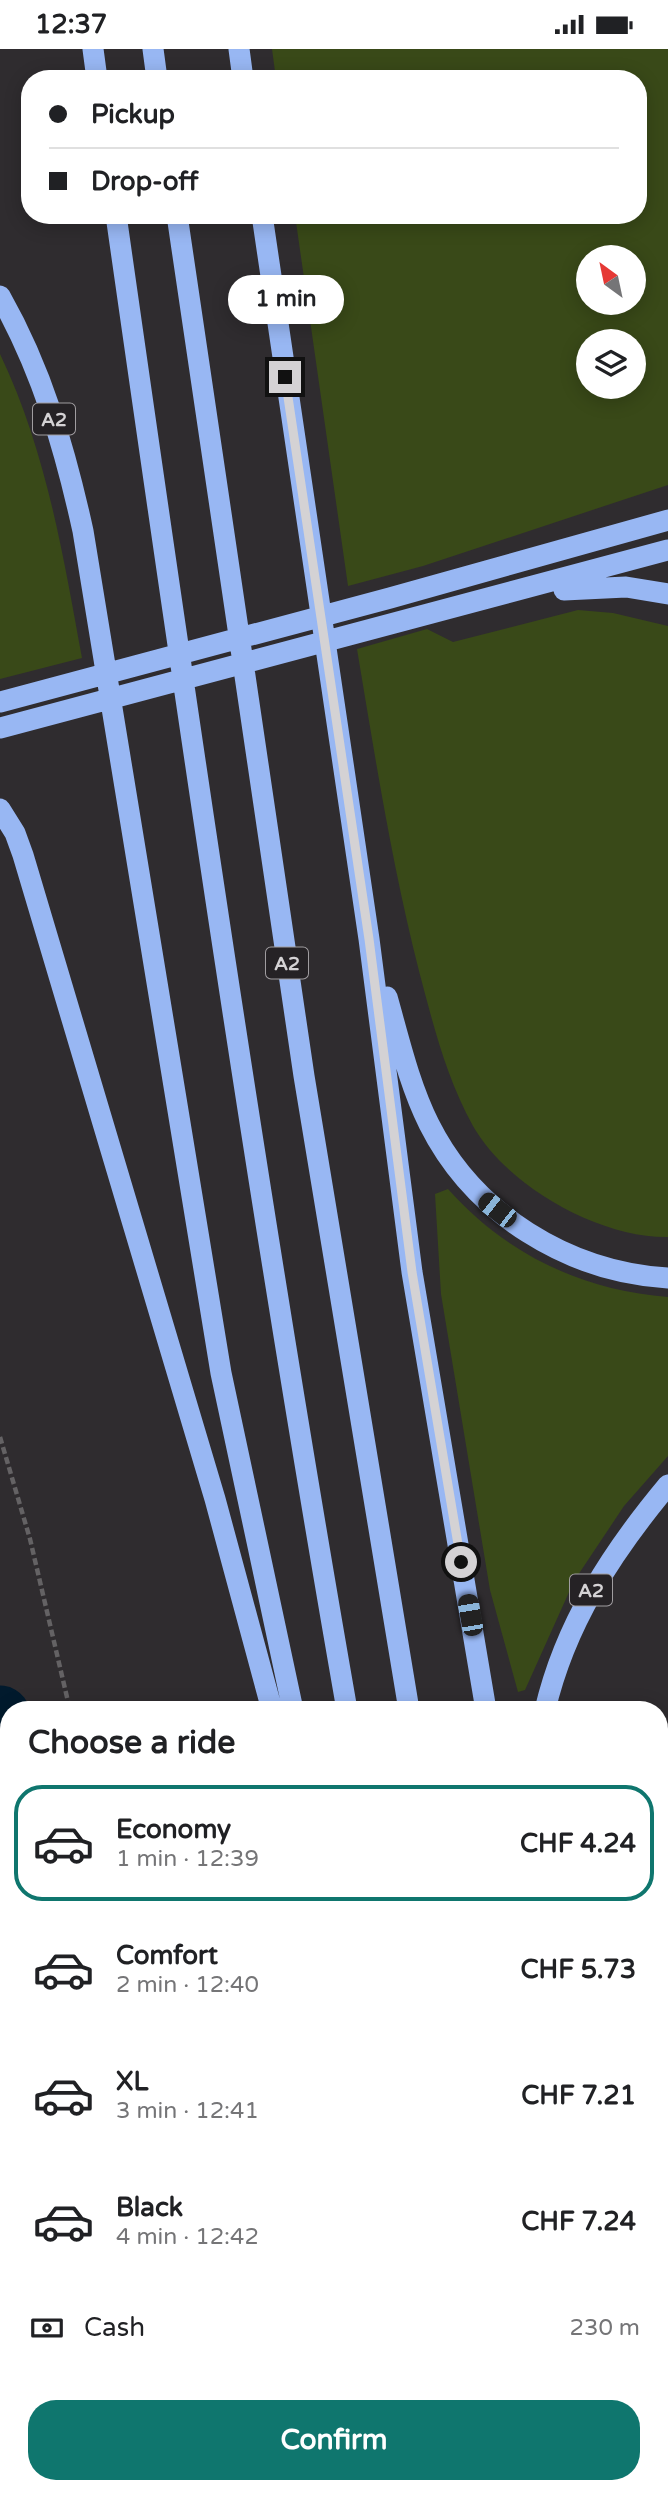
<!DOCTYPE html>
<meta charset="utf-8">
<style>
:root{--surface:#fff;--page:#f2f2f2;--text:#202124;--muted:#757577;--line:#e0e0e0;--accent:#0f766e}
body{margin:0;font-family:"Varela Round",sans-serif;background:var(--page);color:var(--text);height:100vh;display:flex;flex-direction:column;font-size:26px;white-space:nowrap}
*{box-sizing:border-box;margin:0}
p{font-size:23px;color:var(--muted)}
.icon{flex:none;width:38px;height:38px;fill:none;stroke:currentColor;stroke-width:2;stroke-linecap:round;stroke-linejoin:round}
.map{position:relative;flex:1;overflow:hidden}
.panel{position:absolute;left:0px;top:1652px;width:668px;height:793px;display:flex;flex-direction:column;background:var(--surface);border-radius:28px 28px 0 0;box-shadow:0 4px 18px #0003}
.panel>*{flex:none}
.banner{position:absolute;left:21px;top:21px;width:626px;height:154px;border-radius:28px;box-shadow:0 4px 18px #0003;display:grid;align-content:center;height:154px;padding:0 28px;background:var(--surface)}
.needle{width:46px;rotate:327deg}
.fabs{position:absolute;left:576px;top:196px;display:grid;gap:14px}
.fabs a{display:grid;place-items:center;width:70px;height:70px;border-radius:50%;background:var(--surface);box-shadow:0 4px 18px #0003;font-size:35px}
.end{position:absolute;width:32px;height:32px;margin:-16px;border:9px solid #d4d2d4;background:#111;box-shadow:0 0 0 4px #111}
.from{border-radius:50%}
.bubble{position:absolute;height:49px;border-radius:24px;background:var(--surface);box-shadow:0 4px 18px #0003;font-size:23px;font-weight:800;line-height:49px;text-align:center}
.car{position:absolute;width:21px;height:42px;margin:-21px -10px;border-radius:9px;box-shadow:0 0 5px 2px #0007;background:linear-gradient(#222 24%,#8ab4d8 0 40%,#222 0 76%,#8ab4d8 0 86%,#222 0)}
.banner b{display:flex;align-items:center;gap:24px;height:66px;font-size:26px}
.banner b+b{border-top:2px solid var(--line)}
.banner i{width:18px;height:18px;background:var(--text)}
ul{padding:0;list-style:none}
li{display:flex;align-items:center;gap:21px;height:116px;margin:0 14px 10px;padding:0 14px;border:4px solid transparent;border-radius:28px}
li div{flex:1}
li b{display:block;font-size:26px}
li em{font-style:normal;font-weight:800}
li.on{border-color:var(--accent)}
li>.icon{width:63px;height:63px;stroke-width:1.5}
h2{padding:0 28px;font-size:32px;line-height:84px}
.pay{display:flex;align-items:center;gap:18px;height:77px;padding:0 28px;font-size:26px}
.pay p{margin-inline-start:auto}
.action{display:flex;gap:14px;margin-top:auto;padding:14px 28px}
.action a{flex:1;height:80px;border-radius:28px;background:var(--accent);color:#fff;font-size:28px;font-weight:800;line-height:80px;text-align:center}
.status{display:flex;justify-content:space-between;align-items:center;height:49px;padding:0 35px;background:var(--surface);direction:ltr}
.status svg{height:19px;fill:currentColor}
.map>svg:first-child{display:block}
.green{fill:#394918;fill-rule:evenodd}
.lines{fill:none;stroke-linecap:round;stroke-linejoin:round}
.river{stroke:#011a2d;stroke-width:61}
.path{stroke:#646264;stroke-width:4.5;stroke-dasharray:7 3.5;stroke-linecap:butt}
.highway{stroke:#98b7f3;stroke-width:21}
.route{stroke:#d4d2d4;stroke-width:9}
.labels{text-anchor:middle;stroke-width:5;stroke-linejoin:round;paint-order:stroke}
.shield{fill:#252225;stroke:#a09da0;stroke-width:2}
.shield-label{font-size:19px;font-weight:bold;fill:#d4d2d4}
</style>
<div class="status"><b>12:37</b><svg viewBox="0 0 49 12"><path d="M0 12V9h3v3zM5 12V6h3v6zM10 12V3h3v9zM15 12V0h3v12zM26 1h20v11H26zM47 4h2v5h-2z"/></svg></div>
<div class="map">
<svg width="668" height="2444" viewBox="0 0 668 2444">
<rect width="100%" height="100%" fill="#2f2c2f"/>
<path class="green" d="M 272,0 L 668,0 L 668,436 L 423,517 L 348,537 L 295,166 L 639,166 L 639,30 L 276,30 ZM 588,208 L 634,208 L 634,254 L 588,254 ZM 634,292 L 634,338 L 588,338 L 588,292 Z
M 0,305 C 46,401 63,505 82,609 L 0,630 Z
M 578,561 L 613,564 L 668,577 L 668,1188 C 599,1189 507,1137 473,1077 C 446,1028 433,975 419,922 C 392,816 375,708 357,600 L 427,580 L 453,593 Z
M 448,1140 C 506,1205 581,1241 668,1248 L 668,1407 L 624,1457 L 574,1532 L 525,1641 L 518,1643 L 490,1541 L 441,1245 L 435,1145 Z"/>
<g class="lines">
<path class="river" d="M 0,1667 L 9,1701
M 196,2436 L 198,2444"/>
<path class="path" d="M 0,1388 L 30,1490 L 70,1661
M 0,1796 L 9,1794
M 0,2012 L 9,2047
M 106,2436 L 108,2444
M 268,2436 L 270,2444"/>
<path class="highway" d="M 93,0 L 97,30
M 153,0 L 157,30
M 239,0 L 243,30
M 116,166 C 187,665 260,1164 347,1661
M 177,166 L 304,1027 L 409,1661
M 262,166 L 369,890 L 412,1223 L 486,1661
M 0,247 C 42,321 65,400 83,482 L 221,1324 L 293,1661
M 564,541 L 626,538 L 668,545
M 0,653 L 390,549 L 668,471
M 0,679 L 668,501
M 0,760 L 15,784 L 23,806 L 215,1450 L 272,1661
M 387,948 C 399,990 409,1035 429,1075 C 474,1165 568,1223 668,1229
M 545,1661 C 565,1575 612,1503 668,1436
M 448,2436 L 450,2444
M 484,2436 L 486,2444
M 547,2436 L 548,2444
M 623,2436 L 624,2444"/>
</g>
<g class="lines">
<path class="route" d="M 285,328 L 369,890 L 412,1223 L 461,1513"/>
</g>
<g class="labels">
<g class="shield">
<rect x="33" y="354.5" width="42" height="31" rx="5"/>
<rect x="266" y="898.5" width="42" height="31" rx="5"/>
<rect x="570" y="1525.5" width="42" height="31" rx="5"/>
</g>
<g class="shield-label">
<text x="54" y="377">A2</text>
<text x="287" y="921">A2</text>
<text x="591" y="1548">A2</text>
</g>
</g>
</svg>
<div class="fabs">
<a><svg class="needle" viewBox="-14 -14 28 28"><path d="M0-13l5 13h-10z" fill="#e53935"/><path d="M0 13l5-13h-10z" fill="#757577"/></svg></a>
<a><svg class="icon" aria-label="layers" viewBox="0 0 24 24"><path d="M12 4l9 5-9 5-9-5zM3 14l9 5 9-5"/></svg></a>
</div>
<i class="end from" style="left:461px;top:1513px"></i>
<i class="end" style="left:285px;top:328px"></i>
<div class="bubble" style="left:228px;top:226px;width:116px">1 min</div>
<i class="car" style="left:497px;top:1161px;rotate:308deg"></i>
<i class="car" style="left:470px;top:1566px;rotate:350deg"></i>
<div class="banner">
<b><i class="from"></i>Pickup</b>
<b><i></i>Drop-off</b>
</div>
<section class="panel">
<h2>Choose a ride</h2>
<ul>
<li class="on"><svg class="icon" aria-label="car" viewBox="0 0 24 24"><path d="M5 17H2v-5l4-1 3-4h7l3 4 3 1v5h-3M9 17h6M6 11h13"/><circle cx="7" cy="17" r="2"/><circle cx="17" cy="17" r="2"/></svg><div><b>Economy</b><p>1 min · 12:39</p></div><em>CHF 4.24</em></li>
<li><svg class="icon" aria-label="car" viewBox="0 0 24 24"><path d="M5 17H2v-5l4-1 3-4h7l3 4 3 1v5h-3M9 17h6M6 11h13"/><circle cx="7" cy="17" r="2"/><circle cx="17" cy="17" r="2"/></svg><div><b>Comfort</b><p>2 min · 12:40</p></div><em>CHF 5.73</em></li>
<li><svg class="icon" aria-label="car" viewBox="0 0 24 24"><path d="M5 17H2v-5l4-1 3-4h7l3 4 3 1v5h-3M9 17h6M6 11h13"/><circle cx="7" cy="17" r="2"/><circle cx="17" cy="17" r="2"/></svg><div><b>XL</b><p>3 min · 12:41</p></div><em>CHF 7.21</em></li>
<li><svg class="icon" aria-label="car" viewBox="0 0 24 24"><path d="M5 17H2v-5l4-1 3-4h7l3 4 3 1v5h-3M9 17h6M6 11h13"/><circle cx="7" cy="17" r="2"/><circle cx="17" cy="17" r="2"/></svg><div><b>Black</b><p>4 min · 12:42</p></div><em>CHF 7.24</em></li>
</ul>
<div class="pay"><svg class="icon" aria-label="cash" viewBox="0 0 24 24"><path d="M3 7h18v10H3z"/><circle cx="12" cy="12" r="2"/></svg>Cash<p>230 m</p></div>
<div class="action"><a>Confirm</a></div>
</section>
</div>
